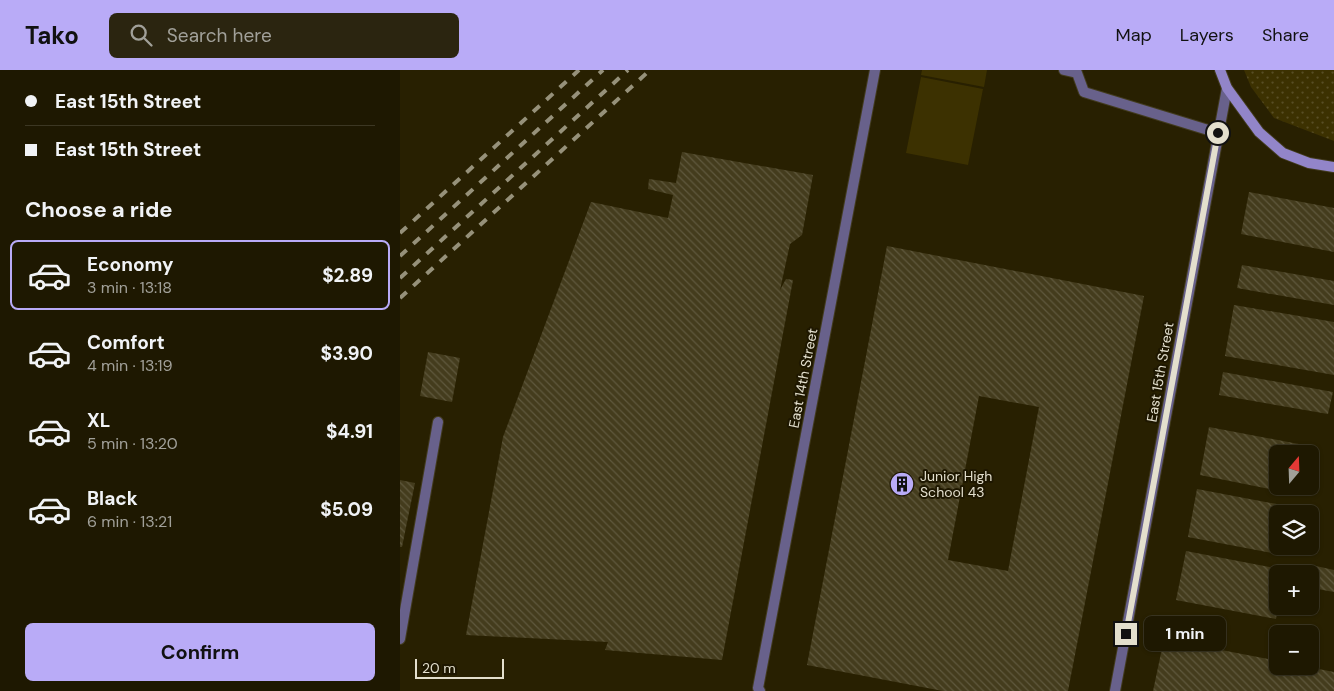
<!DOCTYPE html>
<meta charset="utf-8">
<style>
:root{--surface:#1e1801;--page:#2b2510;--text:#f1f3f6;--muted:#a1a099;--line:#3c3723;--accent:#b9abf7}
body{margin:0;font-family:"DM Sans",sans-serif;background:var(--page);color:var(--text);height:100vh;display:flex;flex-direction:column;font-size:19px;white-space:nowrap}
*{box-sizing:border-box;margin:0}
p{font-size:16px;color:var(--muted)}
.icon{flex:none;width:28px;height:28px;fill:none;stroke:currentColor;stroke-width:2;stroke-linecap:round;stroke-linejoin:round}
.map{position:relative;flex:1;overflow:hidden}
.sheet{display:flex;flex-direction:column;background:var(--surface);width:400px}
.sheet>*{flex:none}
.hud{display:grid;align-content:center;height:110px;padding:0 25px;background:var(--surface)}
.needle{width:32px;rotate:19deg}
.fabs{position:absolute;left:869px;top:375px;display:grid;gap:10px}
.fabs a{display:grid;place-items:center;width:50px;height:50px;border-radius:8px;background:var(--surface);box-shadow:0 1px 4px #0004,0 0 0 1px var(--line);font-size:25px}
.scale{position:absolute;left:15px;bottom:12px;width:89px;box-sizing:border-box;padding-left:5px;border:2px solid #e3dfcd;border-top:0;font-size:14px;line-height:18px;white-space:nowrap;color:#e3dfcd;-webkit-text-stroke:4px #1e1700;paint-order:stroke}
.end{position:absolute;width:22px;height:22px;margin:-11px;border:6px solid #e3dfcd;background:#111;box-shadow:0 0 0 2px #111}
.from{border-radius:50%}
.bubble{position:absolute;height:35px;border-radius:8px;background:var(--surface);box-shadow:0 1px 4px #0004,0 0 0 1px var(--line);font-size:16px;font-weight:700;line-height:35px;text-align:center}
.hud b{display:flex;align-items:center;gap:18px;height:48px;font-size:19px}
.hud b+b{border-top:1px solid var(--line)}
.hud i{width:12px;height:12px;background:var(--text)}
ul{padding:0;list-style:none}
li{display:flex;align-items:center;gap:15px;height:70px;margin:0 10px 8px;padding:0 15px;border:2px solid transparent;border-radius:8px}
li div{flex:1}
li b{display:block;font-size:19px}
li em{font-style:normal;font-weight:700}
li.on{border-color:var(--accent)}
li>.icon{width:45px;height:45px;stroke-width:1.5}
h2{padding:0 25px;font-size:22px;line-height:60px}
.primary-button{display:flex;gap:10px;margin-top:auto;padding:10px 25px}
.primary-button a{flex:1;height:58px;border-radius:8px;background:var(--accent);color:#111;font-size:20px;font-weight:700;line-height:58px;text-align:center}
header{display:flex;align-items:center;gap:30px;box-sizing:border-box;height:70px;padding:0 25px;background:var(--accent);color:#111}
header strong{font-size:24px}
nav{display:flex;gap:28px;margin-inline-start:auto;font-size:18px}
.search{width:350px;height:45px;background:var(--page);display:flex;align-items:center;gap:12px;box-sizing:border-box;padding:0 18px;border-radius:8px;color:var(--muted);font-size:19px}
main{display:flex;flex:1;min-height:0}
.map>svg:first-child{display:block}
.grass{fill:url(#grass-dots)}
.garden{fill:#3c3101}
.building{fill:url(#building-back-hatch);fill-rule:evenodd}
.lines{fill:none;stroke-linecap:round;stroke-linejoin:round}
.service-casing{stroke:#423b1e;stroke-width:12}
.minor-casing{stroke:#423b1e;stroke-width:12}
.secondary-casing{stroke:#423b1e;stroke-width:12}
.service{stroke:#68618b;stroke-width:10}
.minor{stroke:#68618b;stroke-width:10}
.secondary{stroke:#9285c9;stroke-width:10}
.rail{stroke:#96917a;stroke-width:4;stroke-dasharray:9 9;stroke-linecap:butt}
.route{stroke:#e3dfcd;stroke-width:6}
.labels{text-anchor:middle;stroke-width:4;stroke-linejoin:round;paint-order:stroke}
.street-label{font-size:14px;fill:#e3dfcd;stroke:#1e1700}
.poi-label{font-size:14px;fill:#e3dfcd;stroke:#1e1700;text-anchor:start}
</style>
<header>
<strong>Tako</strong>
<div class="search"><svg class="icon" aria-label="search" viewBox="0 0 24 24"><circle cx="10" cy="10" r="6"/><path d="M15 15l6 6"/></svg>Search here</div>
<nav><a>Map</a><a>Layers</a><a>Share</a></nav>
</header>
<main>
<section class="sheet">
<div class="hud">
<b><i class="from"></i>East 15th Street</b>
<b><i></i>East 15th Street</b>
</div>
<h2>Choose a ride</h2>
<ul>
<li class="on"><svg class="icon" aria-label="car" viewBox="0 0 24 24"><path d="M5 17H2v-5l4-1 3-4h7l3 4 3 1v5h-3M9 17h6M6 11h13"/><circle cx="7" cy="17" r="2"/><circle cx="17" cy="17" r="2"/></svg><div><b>Economy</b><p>3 min · 13:18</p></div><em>$2.89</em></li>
<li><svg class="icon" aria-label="car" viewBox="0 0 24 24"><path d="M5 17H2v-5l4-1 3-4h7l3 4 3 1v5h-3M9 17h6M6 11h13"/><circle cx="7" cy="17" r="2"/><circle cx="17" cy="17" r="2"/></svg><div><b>Comfort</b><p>4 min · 13:19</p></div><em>$3.90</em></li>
<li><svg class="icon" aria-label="car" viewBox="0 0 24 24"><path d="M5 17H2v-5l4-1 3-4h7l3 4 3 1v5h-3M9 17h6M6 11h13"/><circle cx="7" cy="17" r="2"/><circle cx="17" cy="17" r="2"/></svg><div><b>XL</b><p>5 min · 13:20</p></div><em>$4.91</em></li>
<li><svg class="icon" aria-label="car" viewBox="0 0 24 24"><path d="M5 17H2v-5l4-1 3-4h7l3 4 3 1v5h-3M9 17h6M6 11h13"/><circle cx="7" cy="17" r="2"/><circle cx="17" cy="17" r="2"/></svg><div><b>Black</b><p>6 min · 13:21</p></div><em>$5.09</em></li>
</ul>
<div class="primary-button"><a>Confirm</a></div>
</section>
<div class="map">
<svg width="934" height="621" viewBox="0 0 934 621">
<defs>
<pattern id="grass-dots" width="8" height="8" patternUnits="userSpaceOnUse" patternTransform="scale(1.25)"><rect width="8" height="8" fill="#3c3101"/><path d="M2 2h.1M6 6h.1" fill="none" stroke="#584e25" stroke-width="1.8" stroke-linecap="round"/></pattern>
<pattern id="building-back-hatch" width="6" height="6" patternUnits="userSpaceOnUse" patternTransform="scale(1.25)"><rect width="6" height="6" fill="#443c1d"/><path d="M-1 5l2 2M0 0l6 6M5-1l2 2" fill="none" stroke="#5f583d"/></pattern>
</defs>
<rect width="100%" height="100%" fill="#282001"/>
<path class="grass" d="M 844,0 L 934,0 L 934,71 L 874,48 L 851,17 Z"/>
<path class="garden" d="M 522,0 L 587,0 L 584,17 L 521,5 Z
M 521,7 L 583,19 L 568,95 L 506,83 Z"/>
<path class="building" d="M 282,82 L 413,105 L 402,165 L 390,174 L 380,220 L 386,209 L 393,210 L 322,590 L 205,580 L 208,572 L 66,565 L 103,367 L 191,132 L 268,148 L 273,125 L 248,119 L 249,109 L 276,113 Z
M 849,122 L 934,138 L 934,182 L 841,164 Z
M 487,176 L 744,226 L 668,621 L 543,621 L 407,595 ZM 579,326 L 639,337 L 608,501 L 548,490 Z
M 842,195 L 934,211 L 934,235 L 837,218 Z
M 834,235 L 934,252 L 934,305 L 825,286 Z
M 28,282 L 60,288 L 52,332 L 20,326 Z
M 823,302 L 933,322 L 928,344 L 819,325 Z
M 809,357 L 909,376 L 907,384 L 878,384 L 878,416 L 901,416 L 899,425 L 800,405 Z
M 0,410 L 15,413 L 2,477 L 0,477 Z
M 797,419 L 897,438 L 896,444 L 878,444 L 878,476 L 890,476 L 888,486 L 788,467 Z
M 786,481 L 885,500 L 885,504 L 878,504 L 878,536 L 876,549 L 776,530 Z
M 916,496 L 934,500 L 934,522 L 912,518 Z
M 764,569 L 878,591 L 878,596 L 903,596 L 934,602 L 934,621 L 753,621 Z"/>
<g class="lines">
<g class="service-casing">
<path id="service" d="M 664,0 L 677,3 L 684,22 L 818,63
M 0,569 L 38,352"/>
</g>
<g class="minor-casing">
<path id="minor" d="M 360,621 L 358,618 L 475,0
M 715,621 L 827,18"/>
</g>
<g class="secondary-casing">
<path id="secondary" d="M 820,0 L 827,18 L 859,62 L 883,83 L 909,93 L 934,97"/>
</g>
<use href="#service" class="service"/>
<use href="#minor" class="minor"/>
<use href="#secondary" class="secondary"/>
<path class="rail" d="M 0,163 L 179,0
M 0,186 L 203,0
M 0,208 L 228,0
M 0,228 L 250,0"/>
</g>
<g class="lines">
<path class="route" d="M 726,564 L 818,63"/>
</g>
<defs>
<g id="building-disc" transform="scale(1.25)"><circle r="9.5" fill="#b9abf7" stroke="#1e1700"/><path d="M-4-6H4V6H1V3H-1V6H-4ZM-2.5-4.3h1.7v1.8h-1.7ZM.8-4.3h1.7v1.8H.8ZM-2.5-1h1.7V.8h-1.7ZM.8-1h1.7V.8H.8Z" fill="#111"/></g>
</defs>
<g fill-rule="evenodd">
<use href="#building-disc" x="502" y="414"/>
</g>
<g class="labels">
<g class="street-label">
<text transform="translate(760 302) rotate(-80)" y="5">East 15th Street</text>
<text transform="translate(403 308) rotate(-79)" y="5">East 14th Street</text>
</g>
<g class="poi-label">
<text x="520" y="411">Junior High<tspan x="520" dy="16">School 43</tspan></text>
</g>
</g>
</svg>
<div class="fabs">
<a><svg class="needle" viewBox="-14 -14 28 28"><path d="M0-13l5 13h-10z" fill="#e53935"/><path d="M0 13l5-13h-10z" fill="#a1a099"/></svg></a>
<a><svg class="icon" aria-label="layers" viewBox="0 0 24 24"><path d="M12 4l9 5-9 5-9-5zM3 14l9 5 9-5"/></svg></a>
<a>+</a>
<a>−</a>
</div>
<div class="scale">20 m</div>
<i class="end from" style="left:818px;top:63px"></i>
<i class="end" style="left:726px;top:564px"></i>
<div class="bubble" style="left:744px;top:546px;width:82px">1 min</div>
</div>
</main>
